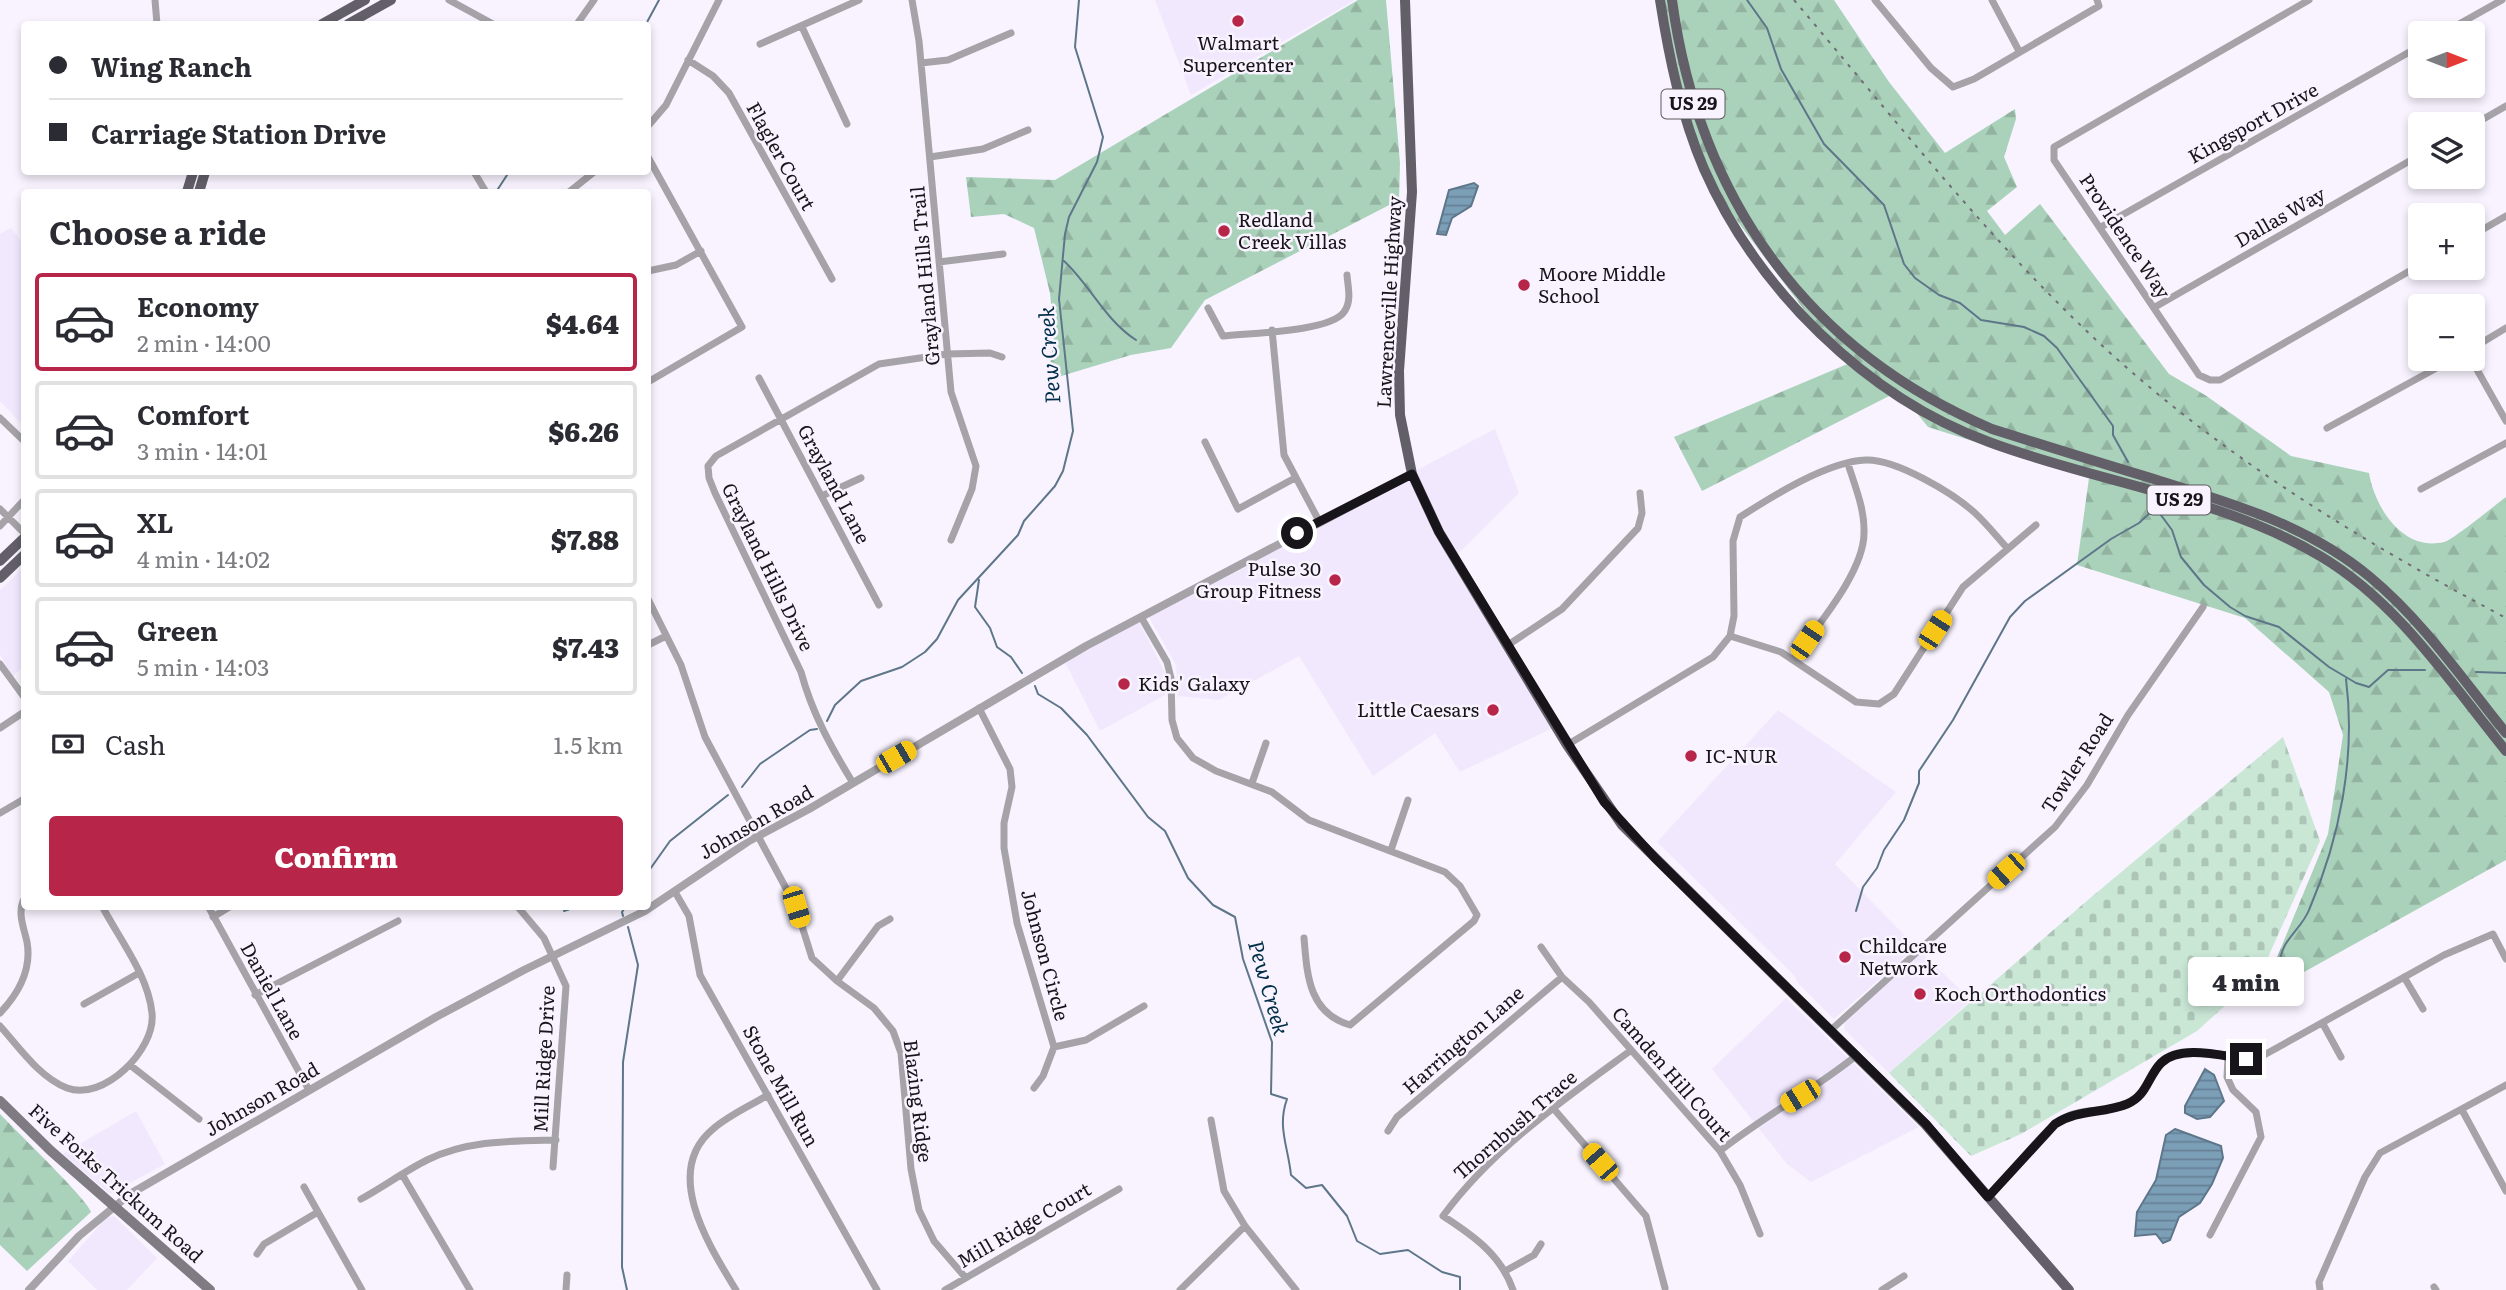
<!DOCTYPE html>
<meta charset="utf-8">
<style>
:root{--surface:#fff;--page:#f7f7f7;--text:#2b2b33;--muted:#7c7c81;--line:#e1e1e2;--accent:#b72649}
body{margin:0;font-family:Literata,serif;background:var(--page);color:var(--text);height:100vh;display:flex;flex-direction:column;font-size:26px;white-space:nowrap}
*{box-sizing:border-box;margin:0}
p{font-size:23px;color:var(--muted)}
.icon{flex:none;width:38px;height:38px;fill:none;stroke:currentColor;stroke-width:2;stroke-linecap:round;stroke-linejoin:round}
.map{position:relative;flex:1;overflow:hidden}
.sheet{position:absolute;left:21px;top:189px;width:630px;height:721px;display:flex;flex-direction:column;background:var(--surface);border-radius:7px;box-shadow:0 4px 10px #0003}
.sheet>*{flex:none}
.hud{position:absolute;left:21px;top:21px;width:630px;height:154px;border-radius:7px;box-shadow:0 4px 10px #0003;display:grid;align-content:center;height:154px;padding:0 28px;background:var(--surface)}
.needle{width:46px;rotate:90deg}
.controls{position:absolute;left:2408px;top:21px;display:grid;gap:14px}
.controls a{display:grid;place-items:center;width:77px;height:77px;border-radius:7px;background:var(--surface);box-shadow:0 4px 10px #0003;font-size:35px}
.end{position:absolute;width:32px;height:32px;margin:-16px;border:9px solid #18151a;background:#fff;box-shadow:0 0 0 4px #fff}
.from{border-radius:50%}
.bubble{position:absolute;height:49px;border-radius:7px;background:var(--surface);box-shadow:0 4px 10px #0003;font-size:23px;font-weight:800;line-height:49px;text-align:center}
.car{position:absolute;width:21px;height:42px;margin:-21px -10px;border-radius:9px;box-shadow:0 0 5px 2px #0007;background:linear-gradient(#f5c518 24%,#345 0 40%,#f5c518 0 76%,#345 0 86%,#f5c518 0)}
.hud b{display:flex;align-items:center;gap:24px;height:66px;font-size:26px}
.hud b+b{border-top:2px solid var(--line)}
.hud i{width:18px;height:18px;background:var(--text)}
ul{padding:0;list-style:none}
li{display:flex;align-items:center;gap:21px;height:98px;margin:0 14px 10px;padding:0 14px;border:4px solid var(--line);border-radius:7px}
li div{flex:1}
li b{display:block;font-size:26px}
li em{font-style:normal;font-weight:800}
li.selected{border-color:var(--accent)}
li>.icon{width:63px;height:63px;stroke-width:1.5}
h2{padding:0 28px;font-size:32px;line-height:84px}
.pay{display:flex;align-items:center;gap:18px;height:77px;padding:0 28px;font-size:26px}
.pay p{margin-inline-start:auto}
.primary-button{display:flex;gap:14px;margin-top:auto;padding:14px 28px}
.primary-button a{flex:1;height:80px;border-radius:7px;background:var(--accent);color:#fff;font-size:28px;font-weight:800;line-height:80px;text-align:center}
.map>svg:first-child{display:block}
.built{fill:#f1e8fe}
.forest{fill:url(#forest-firs)}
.cemetery{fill:url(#cemetery-stones)}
.water{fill:url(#water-rules);stroke:#5e7689;stroke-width:2}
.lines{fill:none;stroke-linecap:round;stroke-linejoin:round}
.stream{stroke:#5e7689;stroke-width:2}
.minor{stroke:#a5a2a8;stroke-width:7}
.tertiary{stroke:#a5a2a8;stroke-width:8}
.secondary{stroke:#7e7b83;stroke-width:10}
.primary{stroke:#635f69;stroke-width:10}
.rail{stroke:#716d75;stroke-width:2;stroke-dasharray:3.5 7;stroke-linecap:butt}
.route{stroke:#18151a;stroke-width:9}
.poi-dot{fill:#b72649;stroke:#f8f3fe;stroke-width:2.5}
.labels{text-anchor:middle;stroke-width:5;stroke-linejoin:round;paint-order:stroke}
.shield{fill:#f8f3fe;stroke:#5b585e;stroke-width:2}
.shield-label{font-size:18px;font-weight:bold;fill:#18151a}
.poi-label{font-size:19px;fill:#18151a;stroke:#f8f3fe;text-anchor:start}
.street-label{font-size:19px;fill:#18151a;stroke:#f8f3fe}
.water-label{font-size:21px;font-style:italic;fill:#002e49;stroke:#f8f3fe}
</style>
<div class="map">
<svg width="2506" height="1290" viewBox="0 0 2506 1290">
<defs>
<pattern id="forest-firs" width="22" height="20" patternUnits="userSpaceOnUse" patternTransform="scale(1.75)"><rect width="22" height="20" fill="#aad2bb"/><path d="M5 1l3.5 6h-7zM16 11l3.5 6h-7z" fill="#92b3a0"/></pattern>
<pattern id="cemetery-stones" width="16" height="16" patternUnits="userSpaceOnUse" patternTransform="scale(1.75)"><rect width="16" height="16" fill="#cae7d6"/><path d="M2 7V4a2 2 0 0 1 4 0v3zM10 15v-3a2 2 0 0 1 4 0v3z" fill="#adc5b7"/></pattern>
<pattern id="water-rules" width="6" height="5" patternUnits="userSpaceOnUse" patternTransform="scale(1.75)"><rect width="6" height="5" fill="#7c9fb8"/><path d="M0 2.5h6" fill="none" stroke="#658095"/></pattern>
</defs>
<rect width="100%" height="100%" fill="#f8f3fe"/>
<path class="built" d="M 1155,0 L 1355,0 L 1191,95 Z
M 11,228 L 24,245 L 24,427 L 0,401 L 0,234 Z
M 1495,429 L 1519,493 L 1455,557 L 1557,726 L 1460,772 L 1435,733 L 1373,776 L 1299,656 L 1219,700 L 1178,696 L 1176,665 L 1148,615 L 1244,568 L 1400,479 Z
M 24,567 L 24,666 L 12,677 L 0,654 L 0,590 Z
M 1139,622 L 1166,674 L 1165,695 L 1100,731 L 1065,662 Z
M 1778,710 L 1896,792 L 1835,864 L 1916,947 L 1834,1019 L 1799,984 L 1793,974 L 1657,842 Z
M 1920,951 L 1971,1000 L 1889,1073 L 1844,1029 L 1845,1021 Z
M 1786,998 L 1919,1127 L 1811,1182 L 1787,1164 L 1712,1069 Z
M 136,1111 L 165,1164 L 110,1194 L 63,1154 Z
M 114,1216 L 157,1258 L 127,1290 L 97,1290 L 68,1261 L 106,1218 Z"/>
<path class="forest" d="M 1358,0 L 1386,0 L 1400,163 L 1399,200 L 1205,300 L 1171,348 L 1131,355 L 1048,380 L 1054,336 L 1050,293 L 1034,228 L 1004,214 L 971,217 L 966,177 L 1055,180 Z
M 1660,0 L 1834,0 L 1889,82 L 1945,153 L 2015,109 L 2016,119 L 2004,157 L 2017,187 L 1987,211 L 2005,235 L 2040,204 L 2169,374 L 2205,395 L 2291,456 L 2369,473 C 2375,508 2403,552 2444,542 C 2453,540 2495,505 2506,497 L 2506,860 L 2261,996 L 2328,834 L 2343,735 L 2329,692 L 2245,618 L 2077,565 L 2089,478 L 1928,427 L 1899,391 L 1702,491 L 1674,437 L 1857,360 L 1821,332 L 1704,177 Z
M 0,1114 C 14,1129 89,1201 91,1212 L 27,1271 L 0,1245 Z"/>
<path class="cemetery" d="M 2283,737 L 2320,841 L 2261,973 L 2197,1031 L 2021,1134 L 1971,1156 L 1889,1073 L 2089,899 Z"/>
<path class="water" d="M 1474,183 L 1478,186 L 1471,206 L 1452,218 L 1446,235 L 1437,234 L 1449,190 Z
M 2205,1069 L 2214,1075 L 2224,1101 L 2210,1117 L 2197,1119 L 2185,1113 L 2185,1106 Z
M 2175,1129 L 2221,1146 L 2223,1158 L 2212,1184 L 2200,1203 L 2179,1217 L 2170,1240 L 2163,1243 L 2156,1234 L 2135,1236 L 2137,1212 L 2156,1180 L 2166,1135 Z"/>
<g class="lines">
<path class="stream" d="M 1747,0 L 1767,28 L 1781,69 L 1824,144 L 1884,205 L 1904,264 L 1915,278 L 1939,295 L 1960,303 L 1981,320 L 2024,327 L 2044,336 L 2057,348 L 2113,426 L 2113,435 L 2128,462
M 646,24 L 659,0
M 496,192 L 509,172
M 1064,261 C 1090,285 1105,320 1136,340
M 2152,503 L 2172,530 L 2181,557 L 2204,585 L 2230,607 L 2245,616 L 2279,627 L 2329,667 L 2356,683 L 2369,687 L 2388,670 L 2425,670
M 979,580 L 975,607 L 990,628 L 997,647 L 1011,657 L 1022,673
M 2476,672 L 2506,673
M 1035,686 L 1038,694 L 1061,708 L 1087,735 L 1148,817 L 1165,831 L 1188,878 L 1213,905 L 1235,917 L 1243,959 L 1272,1042 L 1271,1094 L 1287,1099 C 1277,1127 1288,1146 1291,1175 L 1306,1188 L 1322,1185 L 1347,1216 L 1357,1241 L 1380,1254 L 1408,1250 L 1442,1272 L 1460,1277 L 1460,1290
M 827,721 L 835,705 L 861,681 L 902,667 L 925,652 L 937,639 L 958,600 L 1018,535 L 1024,521 L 1055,486 L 1063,471 L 1073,431 L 1059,299 L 1065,234 L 1069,217 L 1097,162 L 1103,137 L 1075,47 L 1079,0
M 742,787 L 760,764 L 810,730 L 817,729
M 648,872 L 670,841 L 728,795
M 564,911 L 579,906
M 1856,911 L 1863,887 L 1877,868 L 1884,850 L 1904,820 L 1919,783 L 1919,771 L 1953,720 L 2010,617 L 2025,601 L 2111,539 L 2139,523 L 2154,509
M 623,916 L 622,912 L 626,906
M 2276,982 C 2278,970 2279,956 2285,945 C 2292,933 2304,923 2309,910 C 2340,838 2356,757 2346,679
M 627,1290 L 622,1267 L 623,1062 L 638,965 L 628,927"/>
<path class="minor" d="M 155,0 L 157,24
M 449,0 L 493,24
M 912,0 L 919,41 L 951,392 L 976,466 L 972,489 L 951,540
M 1875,0 L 1931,68 L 1953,87 L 1974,79 L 2099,6 L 2097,0
M 1992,0 L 2019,51
M 2309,0 L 2054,147 L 2054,160 L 2199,375 L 2210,380 L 2220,380 L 2420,265
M 577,24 L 594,0
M 802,27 L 847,124
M 2443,33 L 2502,0
M 760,44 L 859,0
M 688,60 L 713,76 L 729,93 L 832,279
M 921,63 L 948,60 L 1011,33
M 2473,125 L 2506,106
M 648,126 L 666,105 L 719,0
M 648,157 L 742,327 L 648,382
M 930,157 L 983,149 L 1028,130
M 474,172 L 486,192
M 569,192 L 594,172
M 2101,227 L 2420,46
M 2473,235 L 2506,216
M 939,262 L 1003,254
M 648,271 L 676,265 L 701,251
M 2155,307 L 2420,155
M 1208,308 L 1223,336 C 1249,333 1330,332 1344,312 C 1352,301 1348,288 1347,275
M 1272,330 L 1284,455 L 1319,521
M 2473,348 L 2506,328
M 2471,359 L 2506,421
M 759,378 L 879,605
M 0,418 L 24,441
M 2327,428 L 2453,359
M 1205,442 L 1238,509 L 1295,478
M 2421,489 L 2506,443
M 824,495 L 861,478
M 0,509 L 24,533
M 0,526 L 24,500
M 648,599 L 681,665 L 705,737 L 796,907 L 812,958 L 837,981 L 874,1008 L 893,1031 L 901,1053 L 911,1169 L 919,1210 L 934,1241 L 965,1277
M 1141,617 L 1167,662 L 1171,678 L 1172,720 L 1177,738 L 1193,758 L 1216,771 L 1272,792 L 1309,820 L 1445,872 L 1460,886 L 1477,915 L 1474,921 L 1350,1025 C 1308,1013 1307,973 1304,938
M 1730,636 L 1781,652 L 1856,702 L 1879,704 L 1894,694 L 1963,587 L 2036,525
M 648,645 L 666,636
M 1508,645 L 1562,609 L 1638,528 L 1642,513 L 1640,493
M 1793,660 C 1815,628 1864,573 1864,533 C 1865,510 1855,486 1848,464
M 0,664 L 24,697
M 979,708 L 1010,769 L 1012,787 L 1004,823 L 1004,848 L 1017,923 L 1054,1047 L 1043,1076 L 1034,1088
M 0,728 L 24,712
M 1567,745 L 1713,657 L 1730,636 L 1734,616 L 1733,541 L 1740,517 C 1771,497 1828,461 1866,460 C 1896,459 1953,493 1975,513 C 1987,524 1997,537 2008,549
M 853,783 C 831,747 812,713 801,672 L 715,493 L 709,478 L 708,466 L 716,456 L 879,364 L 947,354 L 990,353 L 1002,357
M 1252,783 L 1266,743
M 0,813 L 24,799
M 1391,850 L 1408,800
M 675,892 L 689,916 L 700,975 L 877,1290
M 208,906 L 309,1090
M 517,906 L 544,938 L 566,986 L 553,1167
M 213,917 L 231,906
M 1541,947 L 1562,977 L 1589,1002 L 1720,1151 L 1740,1185 L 1760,1234
M 2404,977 L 2423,1009
M 837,981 L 878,926 L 890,919
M 255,995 L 398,921
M 84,1004 L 139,973
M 0,1013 C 19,993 32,970 27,942 C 24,928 17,913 24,899
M 2323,1024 L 2341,1057
M 0,1026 C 19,1047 39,1077 67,1088 C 103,1102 156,1050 152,1013 C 148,975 120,940 102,906
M 1831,1030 L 2055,827 L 2087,785 L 2128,715 L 2203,607
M 1054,1047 L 1086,1040 L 1144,1006
M 130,1065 L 199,1119
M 1553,1108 L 1646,1216 L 1665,1288
M 2462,1110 L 2506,1191
M 1211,1120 L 1224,1191 L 1245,1226 L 1296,1290
M 1388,1131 L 1397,1117 L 1562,977
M 1720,1151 C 1764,1116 1814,1090 1857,1055
M 403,1176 L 470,1290
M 304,1187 L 362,1290
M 1988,1197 C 2010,1176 2042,1129 2066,1117 C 2087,1106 2112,1115 2132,1102 C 2151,1089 2153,1063 2174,1055 C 2196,1047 2237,1060 2264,1055 L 2444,955 L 2493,934 L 2506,959
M 361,1199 C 383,1187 405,1171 427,1160 C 468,1140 512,1141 556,1140
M 2210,1235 L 2261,1137 L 2256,1112 L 2233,1090 L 2227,1077 L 2228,1057
M 257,1254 L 264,1244 L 318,1212
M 1507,1270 L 1534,1255 L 1541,1244
M 2434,1287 L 2436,1290
M 566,1290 L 567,1275
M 736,1290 C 710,1247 661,1172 713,1129 C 729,1115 750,1106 768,1095
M 945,1290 L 1119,1189
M 1180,1290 L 1245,1226
M 1513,1290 C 1501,1255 1474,1236 1443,1216 C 1492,1149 1563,1100 1630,1051
M 1882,1290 L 1904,1276
M 2320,1290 L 2319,1282 L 2365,1177 L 2380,1153 L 2506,1085"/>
<path class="tertiary" d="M 29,1290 L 79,1236 L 130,1194 L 436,1017 L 524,970 L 645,911 L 749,841 L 809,809 L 1086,646 L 1412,474"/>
<path class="secondary" d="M 0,1101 L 51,1151 L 210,1290"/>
<path class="primary" d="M 1405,0 L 1412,192 L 1399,371 L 1400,415 L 1412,474 L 1439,532 L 1567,745 L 1622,825 L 1925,1124 L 2069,1290
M 1660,0 C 1669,58 1681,115 1704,169 C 1757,289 1866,397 1989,442 C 2096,482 2221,497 2320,556 C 2398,602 2450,682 2506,751
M 1672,0 C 1699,198 1806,350 1992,429 C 2046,446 2100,463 2154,479 C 2231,503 2308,525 2370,577 C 2423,621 2463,680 2506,733
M 322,24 L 365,0
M 348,24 L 391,0
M 187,192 L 193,172
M 199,192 L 205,172
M 0,561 L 24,538
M 0,578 L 24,555"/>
<path class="rail" d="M 1794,0 C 1895,119 1992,245 2108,351 C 2228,460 2363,542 2506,618"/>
</g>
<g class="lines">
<path class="route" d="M 1297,533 L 1412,474 L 1439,532 L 1604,802 L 1655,858 L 1926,1124 L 1988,1197 L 2055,1124 C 2078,1109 2102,1114 2127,1104 C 2147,1096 2148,1076 2161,1063 C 2180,1044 2222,1056 2246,1059"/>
</g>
<g class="poi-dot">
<circle cx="1238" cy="21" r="7"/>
<circle cx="1224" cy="231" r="7"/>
<circle cx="1524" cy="285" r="7"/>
<circle cx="1335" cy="580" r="7"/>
<circle cx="1124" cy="684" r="7"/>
<circle cx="1493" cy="710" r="7"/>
<circle cx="1691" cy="756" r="7"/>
<circle cx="1845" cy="957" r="7"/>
<circle cx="1920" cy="994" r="7"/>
</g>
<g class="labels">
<g class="shield">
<rect x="1661.5" y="89.5" width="63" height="29" rx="5"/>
<rect x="2147.5" y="485.5" width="63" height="29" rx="5"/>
</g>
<g class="shield-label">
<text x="1693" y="110">US 29</text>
<text x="2179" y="506">US 29</text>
</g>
<g class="poi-label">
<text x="1238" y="50" text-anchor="middle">Walmart<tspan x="1238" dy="22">Supercenter</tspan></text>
<text x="1238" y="227">Redland<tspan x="1238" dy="22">Creek Villas</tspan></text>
<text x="1538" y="281">Moore Middle<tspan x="1538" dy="22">School</tspan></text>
<text x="1321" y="576" text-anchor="end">Pulse 30<tspan x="1321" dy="22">Group Fitness</tspan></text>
<text x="1138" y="691">Kids' Galaxy</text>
<text x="1479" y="717" text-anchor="end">Little Caesars</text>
<text x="1705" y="763">IC-NUR</text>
<text x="1859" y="953">Childcare<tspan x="1859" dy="22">Network</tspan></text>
<text x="1934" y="1001">Koch Orthodontics</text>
</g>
<g class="street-label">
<text transform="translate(2253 123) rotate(-29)" y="7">Kingsport Drive</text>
<text transform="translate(781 156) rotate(61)" y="7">Flagler Court</text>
<text transform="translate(2280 217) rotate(-30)" y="7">Dallas Way</text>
<text transform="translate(2125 236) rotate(56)" y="7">Providence Way</text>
<text transform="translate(925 276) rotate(-95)" y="7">Grayland Hills Trail</text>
<text transform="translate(1389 302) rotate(-87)" y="7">Lawrenceville Highway</text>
<text transform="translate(834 484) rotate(62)" y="7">Grayland Lane</text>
<text transform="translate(768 567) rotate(64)" y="7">Grayland Hills Drive</text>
<text transform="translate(2077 763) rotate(-57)" y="7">Towler Road</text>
<text transform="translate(756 822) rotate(-30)" y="7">Johnson Road</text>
<text transform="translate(1045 955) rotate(75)" y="7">Johnson Circle</text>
<text transform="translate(272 991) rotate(61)" y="7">Daniel Lane</text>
<text transform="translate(1463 1040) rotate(-41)" y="7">Harrington Lane</text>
<text transform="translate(544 1059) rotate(-87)" y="7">Mill Ridge Drive</text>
<text transform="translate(1672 1074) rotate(49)" y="7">Camden Hill Court</text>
<text transform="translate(781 1086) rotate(61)" y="7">Stone Mill Run</text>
<text transform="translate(262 1099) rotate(-30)" y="7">Johnson Road</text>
<text transform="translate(918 1101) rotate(83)" y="7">Blazing Ridge</text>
<text transform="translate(1515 1125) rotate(-41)" y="7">Thornbush Trace</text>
<text transform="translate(116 1183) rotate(42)" y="7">Five Forks Trickum Road</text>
<text transform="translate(1024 1225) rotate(-30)" y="7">Mill Ridge Court</text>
</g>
<g class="water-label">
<text transform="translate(1050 355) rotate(-94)" y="7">Pew Creek</text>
<text transform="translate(1268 988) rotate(74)" y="7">Pew Creek</text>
</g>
</g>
</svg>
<div class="controls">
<a><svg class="needle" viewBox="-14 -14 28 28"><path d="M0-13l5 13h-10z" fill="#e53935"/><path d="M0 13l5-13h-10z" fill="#7c7c81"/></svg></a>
<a><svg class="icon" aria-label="layers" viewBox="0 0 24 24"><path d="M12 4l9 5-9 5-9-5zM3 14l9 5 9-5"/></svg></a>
<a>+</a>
<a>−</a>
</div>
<i class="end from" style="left:1297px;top:533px"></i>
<i class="end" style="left:2246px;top:1059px"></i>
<div class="bubble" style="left:2188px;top:957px;width:116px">4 min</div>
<i class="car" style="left:1935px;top:630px;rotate:33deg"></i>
<i class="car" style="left:1807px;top:640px;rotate:34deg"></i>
<i class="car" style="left:896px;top:757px;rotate:60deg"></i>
<i class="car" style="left:2006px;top:871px;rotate:228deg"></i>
<i class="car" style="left:796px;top:907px;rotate:163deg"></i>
<i class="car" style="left:1800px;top:1096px;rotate:239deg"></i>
<i class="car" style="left:1600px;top:1162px;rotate:319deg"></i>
<div class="hud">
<b><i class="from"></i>Wing Ranch</b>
<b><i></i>Carriage Station Drive</b>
</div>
<section class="sheet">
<h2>Choose a ride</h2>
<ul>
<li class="selected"><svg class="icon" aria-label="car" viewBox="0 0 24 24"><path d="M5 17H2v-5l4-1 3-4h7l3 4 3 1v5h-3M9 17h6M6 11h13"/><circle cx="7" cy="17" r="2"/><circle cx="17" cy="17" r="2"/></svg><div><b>Economy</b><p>2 min · 14:00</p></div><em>$4.64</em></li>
<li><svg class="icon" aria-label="car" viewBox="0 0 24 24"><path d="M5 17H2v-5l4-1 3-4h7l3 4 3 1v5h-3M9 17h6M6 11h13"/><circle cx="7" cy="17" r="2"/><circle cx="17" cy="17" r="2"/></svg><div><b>Comfort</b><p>3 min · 14:01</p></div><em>$6.26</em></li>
<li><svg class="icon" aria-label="car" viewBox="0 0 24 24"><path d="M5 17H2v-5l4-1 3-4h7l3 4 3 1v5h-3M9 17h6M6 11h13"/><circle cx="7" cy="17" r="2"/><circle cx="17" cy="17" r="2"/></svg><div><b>XL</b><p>4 min · 14:02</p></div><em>$7.88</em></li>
<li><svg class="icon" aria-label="car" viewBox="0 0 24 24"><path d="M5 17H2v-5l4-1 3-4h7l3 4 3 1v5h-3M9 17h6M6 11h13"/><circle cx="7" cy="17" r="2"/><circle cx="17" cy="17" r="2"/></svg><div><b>Green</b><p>5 min · 14:03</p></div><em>$7.43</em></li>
</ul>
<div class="pay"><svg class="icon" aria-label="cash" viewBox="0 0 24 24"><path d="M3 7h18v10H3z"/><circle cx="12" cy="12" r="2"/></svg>Cash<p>1.5 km</p></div>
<div class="primary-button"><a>Confirm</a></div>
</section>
</div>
